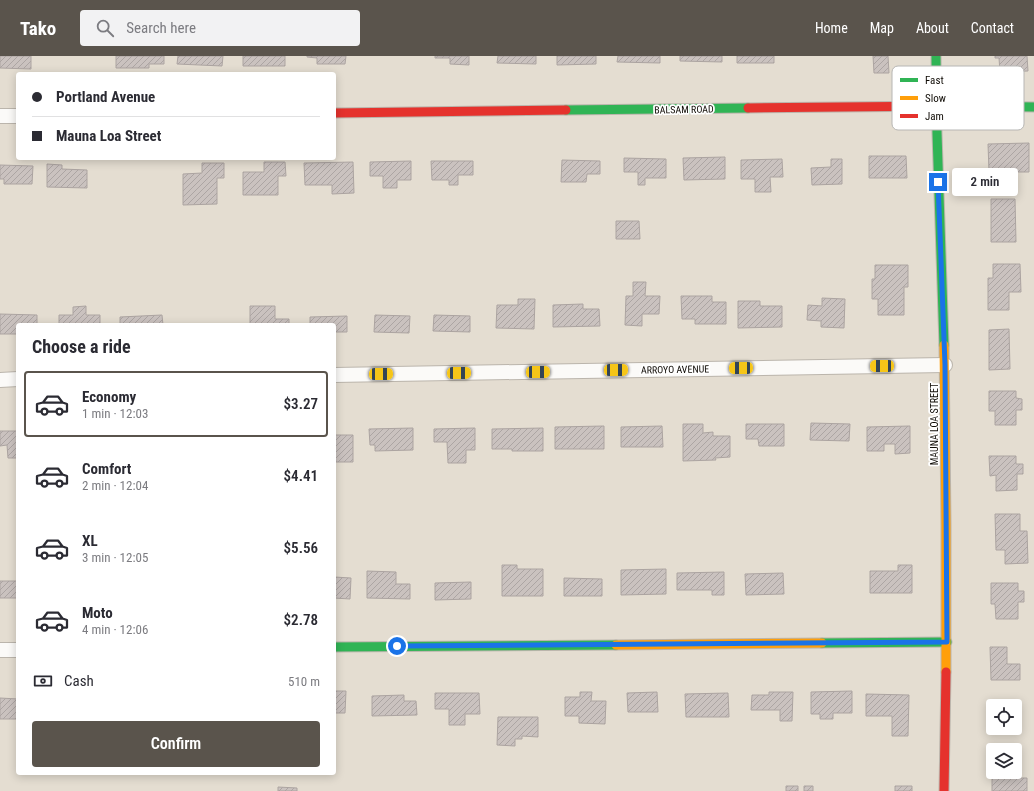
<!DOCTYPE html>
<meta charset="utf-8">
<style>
:root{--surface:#fff;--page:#f2f2f3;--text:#2b2b33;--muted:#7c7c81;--line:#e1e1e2;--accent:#5a544c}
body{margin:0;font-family:"Roboto Condensed",sans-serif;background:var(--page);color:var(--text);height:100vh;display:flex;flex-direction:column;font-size:15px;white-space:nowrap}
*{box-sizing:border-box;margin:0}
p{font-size:13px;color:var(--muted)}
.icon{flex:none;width:22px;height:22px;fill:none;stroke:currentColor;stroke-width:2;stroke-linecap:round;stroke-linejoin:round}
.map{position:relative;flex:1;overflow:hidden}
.panel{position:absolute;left:16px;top:267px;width:320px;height:452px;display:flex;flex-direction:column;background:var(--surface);border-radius:4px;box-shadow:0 2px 10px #0003}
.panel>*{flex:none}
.hud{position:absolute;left:16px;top:16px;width:320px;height:88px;border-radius:4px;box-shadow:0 2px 10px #0003;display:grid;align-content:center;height:88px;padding:0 16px;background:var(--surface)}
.buttons{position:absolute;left:986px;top:643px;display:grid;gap:8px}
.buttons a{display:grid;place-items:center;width:36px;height:36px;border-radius:4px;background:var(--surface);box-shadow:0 2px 10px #0003;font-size:20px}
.end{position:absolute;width:18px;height:18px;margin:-9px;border:5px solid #1a73e8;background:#fff;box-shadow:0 0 0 2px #fff}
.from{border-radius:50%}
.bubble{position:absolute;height:28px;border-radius:4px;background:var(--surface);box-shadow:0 2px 10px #0003;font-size:13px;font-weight:600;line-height:28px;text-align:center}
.car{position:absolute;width:12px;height:24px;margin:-12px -6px;border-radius:5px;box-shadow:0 0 3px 1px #0007;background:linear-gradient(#f5c518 24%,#345 0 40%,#f5c518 0 76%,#345 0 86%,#f5c518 0)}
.hud b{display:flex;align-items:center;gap:14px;height:38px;font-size:15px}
.hud b+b{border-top:1px solid var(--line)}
.hud i{width:10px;height:10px;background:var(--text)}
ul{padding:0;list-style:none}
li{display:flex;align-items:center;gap:12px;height:66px;margin:0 8px 6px;padding:0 8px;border:2px solid transparent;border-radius:4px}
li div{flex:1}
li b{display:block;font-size:15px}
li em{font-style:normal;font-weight:600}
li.active{border-color:var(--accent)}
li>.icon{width:36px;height:36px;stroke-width:1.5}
h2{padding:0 16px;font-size:18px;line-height:48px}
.pay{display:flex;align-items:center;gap:10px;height:44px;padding:0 16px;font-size:15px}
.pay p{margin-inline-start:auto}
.action{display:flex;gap:8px;margin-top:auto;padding:8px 16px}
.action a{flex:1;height:46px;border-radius:4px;background:var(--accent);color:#fff;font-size:16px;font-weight:600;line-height:46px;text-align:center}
header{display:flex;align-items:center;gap:24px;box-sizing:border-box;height:56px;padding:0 20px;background:var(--accent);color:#fff}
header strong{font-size:19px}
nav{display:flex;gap:22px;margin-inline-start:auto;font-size:14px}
.search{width:280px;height:36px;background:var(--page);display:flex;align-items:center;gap:10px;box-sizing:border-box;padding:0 14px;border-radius:4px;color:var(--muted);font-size:15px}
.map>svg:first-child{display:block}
.building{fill:url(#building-hatch);stroke:#aca4a1}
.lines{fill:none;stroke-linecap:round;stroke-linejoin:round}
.street-casing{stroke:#bbb5ac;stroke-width:16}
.fast-casing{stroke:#bbb5ac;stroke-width:11}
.slow-casing{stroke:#bbb5ac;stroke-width:11}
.jam-casing{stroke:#bbb5ac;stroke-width:11}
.street{stroke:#fbfaf8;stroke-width:14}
.fast{stroke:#30b455;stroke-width:9}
.slow{stroke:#ff9f0a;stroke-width:9}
.jam{stroke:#e5322d;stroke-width:9}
.route{stroke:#1a73e8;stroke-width:5}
.labels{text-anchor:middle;stroke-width:3.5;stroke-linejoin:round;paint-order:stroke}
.street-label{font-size:10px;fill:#0f0b05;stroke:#fff}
.key{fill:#fff;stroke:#b7b6b4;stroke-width:1}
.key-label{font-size:11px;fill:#0f0b05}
</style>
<header>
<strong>Tako</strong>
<div class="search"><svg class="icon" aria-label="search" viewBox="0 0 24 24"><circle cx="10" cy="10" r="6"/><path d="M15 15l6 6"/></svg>Search here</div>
<nav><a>Home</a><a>Map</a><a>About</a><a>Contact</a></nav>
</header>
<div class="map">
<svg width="1034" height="735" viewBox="0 0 1034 735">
<defs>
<pattern id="building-hatch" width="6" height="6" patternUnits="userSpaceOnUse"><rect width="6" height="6" fill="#cac2bf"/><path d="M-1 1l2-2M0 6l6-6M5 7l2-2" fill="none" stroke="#aca5a3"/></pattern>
</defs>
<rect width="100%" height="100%" fill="#e4ddd1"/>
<path class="building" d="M 0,0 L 31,0 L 31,13 L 0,12 Z
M 116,0 L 164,0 L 164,8 L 149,8 L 149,12 L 116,12 Z
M 178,0 L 223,0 L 222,10 L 177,8 Z
M 243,0 L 285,0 L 285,10 L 243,10 Z
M 307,0 L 346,0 L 345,8 L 317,8 L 317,2 L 307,1 Z
M 435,0 L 469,0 L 469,9 L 450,8 L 450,2 L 435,2 Z
M 498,0 L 536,0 L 536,8 L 497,7 Z
M 557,0 L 596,0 L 596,8 L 557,9 Z
M 618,0 L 660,0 L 660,7 L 617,6 Z
M 680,0 L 722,0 L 722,6 L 680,5 Z
M 737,0 L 774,0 L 774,7 L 737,7 Z
M 873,0 L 888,0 L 889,17 L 874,17 Z
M 995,0 L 1027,0 L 1028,15 L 1000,16 L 999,2 L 995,2 Z
M 1029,87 L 1029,116 L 1000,116 L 1000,115 L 989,115 L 988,88 Z
M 869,100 L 906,100 L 907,122 L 869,122 Z
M 725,101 L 725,123 L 684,124 L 683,102 Z
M 624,102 L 666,103 L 666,122 L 645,122 L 645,129 L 638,129 L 638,116 L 624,116 Z
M 782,103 L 783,121 L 770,121 L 771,136 L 755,136 L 755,123 L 741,123 L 741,104 Z
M 831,103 L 842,103 L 842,128 L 812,129 L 811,112 L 831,111 Z
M 562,104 L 600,105 L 600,118 L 587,118 L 586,126 L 561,126 Z
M 411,105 L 411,124 L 397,124 L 397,132 L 383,132 L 383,120 L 370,120 L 370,106 Z
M 431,105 L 473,105 L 473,119 L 458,119 L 458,129 L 449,129 L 449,124 L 432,124 Z
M 264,106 L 285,106 L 286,120 L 278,120 L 278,139 L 243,139 L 243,116 L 264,116 Z
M 353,106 L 354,137 L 332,138 L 332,129 L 305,129 L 304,107 Z
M 202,107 L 224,107 L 224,122 L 217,122 L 217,148 L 183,149 L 183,118 L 202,117 Z
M 47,108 L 62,109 L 62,113 L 87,114 L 87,132 L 47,131 Z
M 0,109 L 33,110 L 32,128 L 4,128 L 4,123 L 0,123 Z
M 991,143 L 1015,143 L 1016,186 L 991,186 Z
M 616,165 L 639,165 L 640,183 L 616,183 Z
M 993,208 L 1020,208 L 1021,236 L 1009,236 L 1009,254 L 988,254 L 988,222 L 993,222 Z
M 875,209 L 908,209 L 908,231 L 904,231 L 904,259 L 878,259 L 878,243 L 872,243 L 872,223 L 875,223 Z
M 633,226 L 646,226 L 645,240 L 660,240 L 659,258 L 642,258 L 642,270 L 625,269 L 626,240 L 633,240 Z
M 681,240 L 712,240 L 712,246 L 726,246 L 726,268 L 695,268 L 695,263 L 682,263 Z
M 822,242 L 845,243 L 844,272 L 821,271 L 821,265 L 807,264 L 808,249 L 822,250 Z
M 518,243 L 535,243 L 534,273 L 496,272 L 497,249 L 518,249 Z
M 738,245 L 760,245 L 760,250 L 782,250 L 782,271 L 738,272 Z
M 583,248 L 583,253 L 599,253 L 600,270 L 553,271 L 553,249 Z
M 86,250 L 86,259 L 100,259 L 100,269 L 59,269 L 59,259 L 73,259 L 73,251 Z
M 250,250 L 275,250 L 275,263 L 289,263 L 289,269 L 250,269 Z
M 0,258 L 37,259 L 37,269 L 18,269 L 18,278 L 0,278 Z
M 162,259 L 163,269 L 120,269 L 120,261 Z
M 375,259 L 410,260 L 409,277 L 374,276 Z
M 434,259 L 470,260 L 470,276 L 433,275 Z
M 347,260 L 347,276 L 334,276 L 334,269 L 310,269 L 310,261 Z
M 1009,273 L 1010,313 L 989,314 L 989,274 Z
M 989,335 L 1016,335 L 1016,342 L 1022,343 L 1022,354 L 1016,354 L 1016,369 L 995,369 L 995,355 L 989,355 Z
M 811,367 L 850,368 L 849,385 L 810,384 Z
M 683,368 L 703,368 L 703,377 L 713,376 L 713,380 L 730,380 L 730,401 L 715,402 L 716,404 L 683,405 Z
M 746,368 L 784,368 L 784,390 L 759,390 L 758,383 L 746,383 Z
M 604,370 L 604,393 L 555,393 L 555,371 Z
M 662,370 L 663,391 L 621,391 L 621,371 Z
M 910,370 L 910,397 L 895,398 L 895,388 L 884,388 L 884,395 L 867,395 L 867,371 Z
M 413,372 L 413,394 L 375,395 L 375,389 L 370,389 L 369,373 Z
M 475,372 L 475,394 L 466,394 L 466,407 L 448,407 L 447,386 L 434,386 L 434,373 Z
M 543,372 L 543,395 L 512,395 L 512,393 L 492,393 L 492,373 Z
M 0,375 L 18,375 L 18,402 L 8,402 L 7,389 L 0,390 Z
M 334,379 L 353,379 L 353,406 L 336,406 L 335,400 L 334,400 Z
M 989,400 L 1016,400 L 1016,408 L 1023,408 L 1023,418 L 1017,418 L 1017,434 L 996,435 L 996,419 L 990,420 Z
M 995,458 L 1020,458 L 1020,475 L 1027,475 L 1028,507 L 1005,508 L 1005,494 L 996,494 Z
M 502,509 L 517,509 L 517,513 L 543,513 L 543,540 L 502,540 Z
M 898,509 L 912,509 L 912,537 L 870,537 L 870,515 L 898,515 Z
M 666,513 L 666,538 L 621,539 L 621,514 Z
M 367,515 L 396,516 L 396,528 L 410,528 L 410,543 L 367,542 Z
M 724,516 L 724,539 L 712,539 L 712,534 L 677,534 L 677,517 Z
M 783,517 L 784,538 L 746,539 L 745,518 Z
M 334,521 L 351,522 L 350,543 L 334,542 Z
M 564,522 L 602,523 L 602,540 L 564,540 Z
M 0,525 L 18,525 L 18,542 L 0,542 Z
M 471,526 L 471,543 L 435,544 L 435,527 Z
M 991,527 L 1018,527 L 1018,535 L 1024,535 L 1024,546 L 1018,546 L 1018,563 L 996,563 L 995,548 L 991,548 Z
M 990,591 L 1007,591 L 1007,608 L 1020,608 L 1020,624 L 991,624 Z
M 334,635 L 346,635 L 345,657 L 334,657 Z
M 852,635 L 852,657 L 833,657 L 833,663 L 820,663 L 820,658 L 811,658 L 811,636 Z
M 580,636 L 592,636 L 591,645 L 606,645 L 605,668 L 579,667 L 579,660 L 565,660 L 565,641 L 580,641 Z
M 657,636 L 658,656 L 628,656 L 627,637 Z
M 769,636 L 793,636 L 792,665 L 780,665 L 780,654 L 751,654 L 752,639 L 769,639 Z
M 435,637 L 479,637 L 480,658 L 465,658 L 465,669 L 449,669 L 449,653 L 435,653 Z
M 728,637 L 729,661 L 686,661 L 685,638 Z
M 866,638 L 909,639 L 908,680 L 892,680 L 892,660 L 866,660 Z
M 404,639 L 404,645 L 416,645 L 417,659 L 372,660 L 372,640 Z
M 0,642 L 18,643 L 18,663 L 0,663 Z
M 498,661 L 538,661 L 538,681 L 522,680 L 522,683 L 515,683 L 515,690 L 497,689 Z
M 1019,717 L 1019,722 L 1027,722 L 1027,735 L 992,735 L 992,718 Z
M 786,730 L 798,730 L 798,735 L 786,735 Z
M 804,730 L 813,730 L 813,735 L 804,735 Z
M 895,730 L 912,730 L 912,735 L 895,735 Z
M 278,731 L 297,732 L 297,735 L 278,735 Z"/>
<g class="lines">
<g class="street-casing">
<path id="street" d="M 0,60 L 18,60
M 334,319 L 945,309
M 0,324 L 18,323
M 0,594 L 18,594"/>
</g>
<g class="fast-casing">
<path id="fast" d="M 936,0 L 937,77 L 944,289
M 947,50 L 1034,51
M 566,54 L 748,52
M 822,587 L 947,586
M 334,591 L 616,589"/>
</g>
<g class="slow-casing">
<path id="slow" d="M 944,289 L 946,469 L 946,616
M 616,589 L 822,587"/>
</g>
<g class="jam-casing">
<path id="jam" d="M 748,52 L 947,50
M 334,57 L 566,54
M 944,735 L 946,616"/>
</g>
<use href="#street" class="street"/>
<use href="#fast" class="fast"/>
<use href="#slow" class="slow"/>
<use href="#jam" class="jam"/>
</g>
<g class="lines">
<path class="route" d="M 397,590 L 947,586 L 945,309 L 938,126"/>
</g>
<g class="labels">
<g class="street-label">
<text transform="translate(684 53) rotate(-1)" y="4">BALSAM ROAD</text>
<text transform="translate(675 313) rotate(-1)" y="4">ARROYO AVENUE</text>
<text transform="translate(934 368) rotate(-90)" y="4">MAUNA LOA STREET</text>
</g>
</g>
<rect x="892" y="10" width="132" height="64" rx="6" class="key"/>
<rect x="900" y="22" width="18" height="4" fill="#30b455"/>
<rect x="900" y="40" width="18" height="4" fill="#ff9f0a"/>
<rect x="900" y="58" width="18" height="4" fill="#e5322d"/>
<g class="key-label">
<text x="925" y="28">Fast</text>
<text x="925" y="46">Slow</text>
<text x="925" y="64">Jam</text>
</g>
</svg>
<div class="buttons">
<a><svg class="icon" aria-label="locate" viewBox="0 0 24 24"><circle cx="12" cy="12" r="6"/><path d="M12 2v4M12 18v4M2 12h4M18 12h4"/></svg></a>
<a><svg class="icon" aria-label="layers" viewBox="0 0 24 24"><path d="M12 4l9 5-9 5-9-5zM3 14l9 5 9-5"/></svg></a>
</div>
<i class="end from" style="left:397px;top:590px"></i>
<i class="end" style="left:938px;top:126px"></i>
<div class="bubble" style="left:952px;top:112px;width:66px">2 min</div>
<i class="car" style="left:882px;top:310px;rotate:269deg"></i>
<i class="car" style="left:741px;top:312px;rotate:269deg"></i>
<i class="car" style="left:616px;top:314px;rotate:89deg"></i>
<i class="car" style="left:538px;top:316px;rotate:89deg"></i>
<i class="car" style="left:459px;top:317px;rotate:89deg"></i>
<i class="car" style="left:381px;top:318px;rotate:89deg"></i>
<div class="hud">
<b><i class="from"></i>Portland Avenue</b>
<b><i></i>Mauna Loa Street</b>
</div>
<section class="panel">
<h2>Choose a ride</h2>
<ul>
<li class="active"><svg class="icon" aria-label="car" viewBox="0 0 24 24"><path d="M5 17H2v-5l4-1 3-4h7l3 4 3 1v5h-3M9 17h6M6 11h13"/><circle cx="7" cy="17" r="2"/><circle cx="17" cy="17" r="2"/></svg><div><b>Economy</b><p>1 min · 12:03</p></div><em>$3.27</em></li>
<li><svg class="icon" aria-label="car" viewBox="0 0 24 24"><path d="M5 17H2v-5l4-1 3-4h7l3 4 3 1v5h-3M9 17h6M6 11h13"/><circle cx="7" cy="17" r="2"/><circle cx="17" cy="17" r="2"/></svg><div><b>Comfort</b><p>2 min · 12:04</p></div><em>$4.41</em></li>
<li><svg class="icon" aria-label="car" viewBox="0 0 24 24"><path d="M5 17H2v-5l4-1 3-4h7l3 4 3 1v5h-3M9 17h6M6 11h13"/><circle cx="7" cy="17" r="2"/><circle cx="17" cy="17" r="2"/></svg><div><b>XL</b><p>3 min · 12:05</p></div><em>$5.56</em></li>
<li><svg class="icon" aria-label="car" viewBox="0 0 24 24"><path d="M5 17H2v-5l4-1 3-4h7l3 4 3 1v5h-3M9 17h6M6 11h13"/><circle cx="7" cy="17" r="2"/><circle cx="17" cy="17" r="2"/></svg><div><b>Moto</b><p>4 min · 12:06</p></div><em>$2.78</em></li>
</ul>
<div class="pay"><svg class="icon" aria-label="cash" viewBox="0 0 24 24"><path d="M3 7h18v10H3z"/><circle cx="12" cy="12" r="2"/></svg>Cash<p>510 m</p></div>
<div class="action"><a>Confirm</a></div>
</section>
</div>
